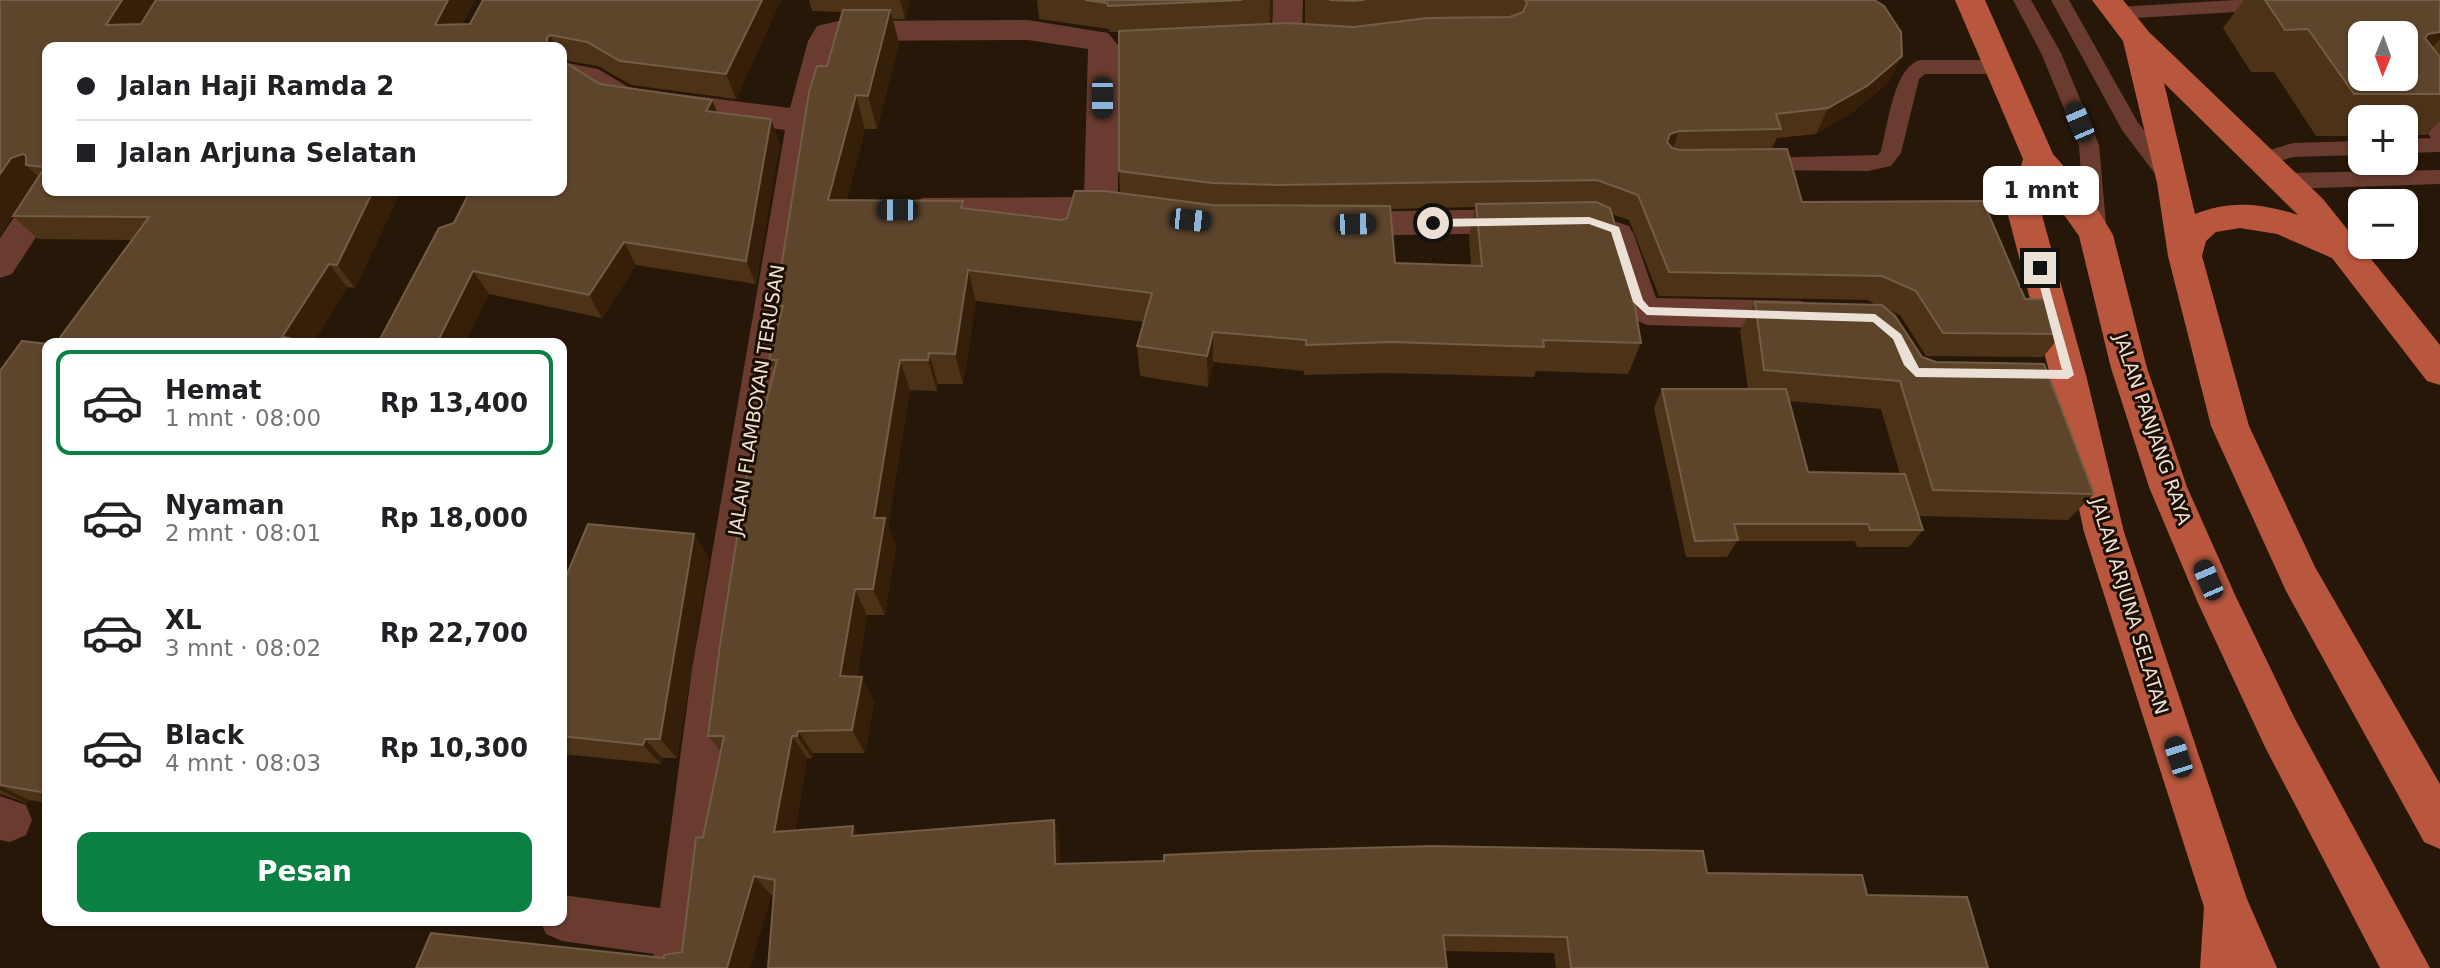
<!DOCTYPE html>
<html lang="id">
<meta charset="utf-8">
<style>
:root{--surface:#fff;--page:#f2f2f2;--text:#202124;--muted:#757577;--line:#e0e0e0;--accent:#0b8043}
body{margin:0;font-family:"DejaVu Sans",sans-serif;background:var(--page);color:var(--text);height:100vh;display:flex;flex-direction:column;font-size:26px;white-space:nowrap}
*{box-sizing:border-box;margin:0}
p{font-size:23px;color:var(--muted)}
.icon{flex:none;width:38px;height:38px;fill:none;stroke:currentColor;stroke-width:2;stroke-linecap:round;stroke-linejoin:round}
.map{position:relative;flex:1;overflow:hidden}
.sheet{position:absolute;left:42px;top:338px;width:525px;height:588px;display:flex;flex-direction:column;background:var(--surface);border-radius:14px;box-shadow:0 2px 5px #0004}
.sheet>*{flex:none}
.hud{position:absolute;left:42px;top:42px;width:525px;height:154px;border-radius:14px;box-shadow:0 2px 5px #0004;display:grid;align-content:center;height:154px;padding:0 35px;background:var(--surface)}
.needle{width:46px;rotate:181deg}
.buttons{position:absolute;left:2348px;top:21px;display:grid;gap:14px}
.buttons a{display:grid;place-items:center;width:70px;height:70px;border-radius:14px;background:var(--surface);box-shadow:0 2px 5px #0004;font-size:35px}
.end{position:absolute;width:32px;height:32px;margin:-16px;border:9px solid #ebe0d6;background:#111;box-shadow:0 0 0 4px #111}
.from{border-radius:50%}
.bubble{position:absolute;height:49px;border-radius:14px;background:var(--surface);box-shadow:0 2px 5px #0004;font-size:23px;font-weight:600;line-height:49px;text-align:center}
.car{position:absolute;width:21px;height:42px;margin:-21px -10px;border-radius:9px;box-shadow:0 0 5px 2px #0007;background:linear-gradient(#222 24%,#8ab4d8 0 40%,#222 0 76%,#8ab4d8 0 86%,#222 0)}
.hud b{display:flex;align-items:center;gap:24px;height:66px;font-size:26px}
.hud b+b{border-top:2px solid var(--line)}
.hud i{width:18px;height:18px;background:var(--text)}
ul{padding:12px 0 0;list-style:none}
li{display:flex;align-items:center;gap:21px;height:105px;margin:0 14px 10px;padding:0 21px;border:4px solid transparent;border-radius:14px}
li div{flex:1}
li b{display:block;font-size:26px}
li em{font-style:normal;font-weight:600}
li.active{border-color:var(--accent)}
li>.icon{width:63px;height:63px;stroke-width:1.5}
.cta{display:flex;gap:14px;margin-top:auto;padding:14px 35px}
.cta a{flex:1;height:80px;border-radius:14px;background:var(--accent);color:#fff;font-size:28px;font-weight:600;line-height:80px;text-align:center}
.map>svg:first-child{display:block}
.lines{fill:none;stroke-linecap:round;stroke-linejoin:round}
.service{fill:#6a3b2f;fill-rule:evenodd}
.minor{fill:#6a3b2f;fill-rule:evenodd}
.primary{fill:#b8573e;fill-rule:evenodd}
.wall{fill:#4c3217;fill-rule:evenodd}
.shaded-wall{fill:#361f09}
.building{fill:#5d452c;stroke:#735d46;stroke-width:2;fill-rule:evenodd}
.route{fill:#ebe0d6}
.labels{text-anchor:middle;stroke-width:6;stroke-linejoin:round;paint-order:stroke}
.street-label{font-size:19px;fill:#ebe0d6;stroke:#1d0e02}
</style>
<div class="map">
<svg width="2440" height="968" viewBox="0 0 2440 968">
<rect width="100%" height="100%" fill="#271708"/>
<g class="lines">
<path class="service" d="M 2013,0 L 2031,0 L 2061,53 L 2099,145 L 2107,235 L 2104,241 L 2088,241 L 2085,235 L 2079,145 L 2041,53 Z
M 2051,0 L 2069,0 L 2137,121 L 2176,173 L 2179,178 L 2176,183 L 2162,183 L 2122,130 Z
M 2235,0 L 2278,0 L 2280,4 L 2271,10 L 2117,19 L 2108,13 L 2117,7 Z
M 1920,60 L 2001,60 L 2011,67 L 2001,74 L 1925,74 L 1919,79 L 1901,153 L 1891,166 L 1868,171 L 1752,170 L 1749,165 L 1752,160 L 1759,158 L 1878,155 L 1881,151 C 1888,126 1893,68 1920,60 Z
M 2406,75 L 2440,120 L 2440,152 L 2406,153 L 2406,139 L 2431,138 L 2389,79 L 2406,79 Z
M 2361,141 L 2361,155 L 2293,157 L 2263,166 L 2256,164 L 2253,159 L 2256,154 L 2293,143 Z
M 2440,170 L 2440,184 L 2286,189 L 2279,186 L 2276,181 L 2279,176 L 2286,173 Z"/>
<path class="minor" d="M 1273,0 L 1303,0 L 1302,36 L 1298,43 L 1287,46 L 1276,43 L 1272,36 Z
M 1028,20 L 1108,33 L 1118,45 L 1118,200 L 1134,204 L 1139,213 L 1134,222 L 1122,225 L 1107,221 L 924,222 L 912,219 L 907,210 L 912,201 L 924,198 L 1084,197 L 1088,49 L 1028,40 L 838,41 L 818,121 L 734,669 L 700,968 L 652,968 L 654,954 L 562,941 L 546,934 L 540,920 L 562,920 L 562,895 L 660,908 L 692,669 L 785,130 L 623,109 L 612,106 L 579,85 L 562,82 L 562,62 L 598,69 L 630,88 L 790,108 L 808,41 L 817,26 L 838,21 Z
M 47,180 L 47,191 L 66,191 L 12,274 L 0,278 L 0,238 L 37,183 Z
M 1524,209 L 1536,212 L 1541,221 L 1536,230 L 1524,233 L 1339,236 L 1327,233 L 1322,224 L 1327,215 L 1339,212 Z
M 1617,222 L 1629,226 L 1634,235 L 1656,298 L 1801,301 L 1814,305 L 1819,315 L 1814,325 L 1801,329 L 1647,325 C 1613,314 1609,265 1600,235 L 1605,226 Z
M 0,796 L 26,805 L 32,820 L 26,835 L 10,842 L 0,840 Z"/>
<path class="primary" d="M 1955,0 L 1985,0 L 2053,154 L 2089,195 L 2113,235 L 2147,368 L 2187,487 L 2236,597 L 2295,719 L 2430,968 L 2380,968 L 2265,747 L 2198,603 L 2149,487 L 2111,368 L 2079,236 L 2047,191 L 2042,215 L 2086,375 L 2124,532 L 2247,899 L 2277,968 L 2200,968 L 2204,907 L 2084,532 L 2050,375 L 2008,215 L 2023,159 Z
M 2092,0 L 2123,0 L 2149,32 L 2323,199 L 2440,345 L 2440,385 L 2427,381 L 2332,258 L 2277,234 L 2240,228 L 2216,232 L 2206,241 L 2202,256 L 2249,426 L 2315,567 L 2440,784 L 2440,849 L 2424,842 L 2286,591 L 2211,426 L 2168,256 L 2157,183 L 2123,41 ZM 2164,83 L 2298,215 C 2262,203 2230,200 2195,214 Z"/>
</g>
<path class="wall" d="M 0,0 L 475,0 L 462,24 L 470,24 L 483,0 L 781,0 L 736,99 L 631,85 L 598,66 L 562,60 L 562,47 L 47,47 L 47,191 L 401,191 L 355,288 L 347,287 L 313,343 L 56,343 L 132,240 L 38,239 L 13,216 L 36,181 L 0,235 Z
M 809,0 L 910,0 L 905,19 L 893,19 L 899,43 L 877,129 L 865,129 L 847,200 L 964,208 L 1061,220 L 1067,218 L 1120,194 L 1119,171 L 1119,32 L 1110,32 L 1109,29 L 1039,19 L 1037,0 L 1273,0 L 1270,24 L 1305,24 L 1305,0 L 1874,0 L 1889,82 L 1854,111 L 1816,134 L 1777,138 L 1771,150 L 1802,202 L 2025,299 L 2062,334 L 2043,357 L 1926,356 L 1900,315 L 1887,309 L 1922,357 L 2094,494 L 2068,520 L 1919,516 L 1923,530 L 1909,547 L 1857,547 L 1855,541 L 1737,541 L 1727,557 L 1686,557 L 1654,408 L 1662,389 L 1748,389 L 1740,331 L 1755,302 L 1877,305 L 1867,300 L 1659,296 L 1629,220 L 1611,214 L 1625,259 L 1635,277 L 1631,287 L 1641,343 L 1628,374 L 1536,371 L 1534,377 L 1387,373 L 1304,375 L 1304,371 L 1213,362 L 1208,387 L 1140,376 L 1137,346 L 1144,322 L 976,301 L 963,384 L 938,384 L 937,391 L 910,390 L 888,526 L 896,545 L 885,615 L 867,615 L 857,677 L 874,701 L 865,753 L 813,753 L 812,758 L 807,758 L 795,830 L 859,835 L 1060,840 L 1060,864 L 1707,873 L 1867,895 L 1988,968 L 1556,968 L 1554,953 L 1445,951 L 771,895 L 750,968 L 664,958 L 682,952 L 703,837 L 721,752 L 708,736 L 754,449 L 774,370 L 769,360 L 780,318 L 775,306 L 827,66 L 843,12 L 812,11 ZM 1475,207 L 1469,237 L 1471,265 L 1395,263 L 1390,209 ZM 1789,401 L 1881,409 L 1900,474 L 1808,472 Z
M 2244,0 L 2440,0 L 2440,121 L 2426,135 L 2406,135 L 2406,117 L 2361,117 L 2361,136 L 2316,136 L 2274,72 L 2251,72 L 2223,28 Z
M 600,84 L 712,100 L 717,112 L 780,143 L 756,284 L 636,265 L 602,318 L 489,294 L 465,343 L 378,343 L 454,223 Z
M 47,344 L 47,803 L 29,800 L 27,803 L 0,794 L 0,371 Z
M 694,534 L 709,558 L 677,758 L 662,758 L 661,764 L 562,754 L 562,586 Z"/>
<path class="shaded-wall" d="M 122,0 L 157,0 L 127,47 L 106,25 Z
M 448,0 L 475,0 L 450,47 L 435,25 Z
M 762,0 L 781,0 L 736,99 L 726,74 Z
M 900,0 L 910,0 L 905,19 Z
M 1270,0 L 1273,0 L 1269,24 Z
M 890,10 L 899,43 L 877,129 L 868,96 Z
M 2440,32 L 2440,39 L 2408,73 L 2428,34 Z
M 550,35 L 556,47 L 547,47 L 547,38 Z
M 1902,56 L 1889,82 L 1854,111 L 1816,134 L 1828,108 Z
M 856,95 L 865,129 L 839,232 L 828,200 Z
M 712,100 L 722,124 L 706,111 Z
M 771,119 L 780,143 L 756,284 L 746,261 Z
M 1679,131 L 1670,156 L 1661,160 L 1670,134 Z
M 23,154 L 35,166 L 26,165 L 41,179 L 35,182 L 0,235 L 0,174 L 11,158 Z
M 373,191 L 401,191 L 355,288 L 337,265 Z
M 624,242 L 636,265 L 602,318 L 589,295 Z
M 329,264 L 347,287 L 313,343 L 287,343 L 282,337 Z
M 968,270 L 976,301 L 963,384 L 955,354 Z
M 473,271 L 489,294 L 465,343 L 437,343 Z
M 1213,332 L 1213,362 L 1208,387 L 1207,356 Z
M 929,353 L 938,384 L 937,391 L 928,360 Z
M 900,360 L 910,390 L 888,526 L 896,545 L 885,615 L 873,589 L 874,518 Z
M 694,534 L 709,558 L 677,758 L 660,739 Z
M 855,589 L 867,615 L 853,700 L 840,676 Z
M 862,677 L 874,701 L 865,753 L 852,730 Z
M 798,731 L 813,753 L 812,758 L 797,736 Z
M 792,736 L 807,758 L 791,852 L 774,832 Z
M 645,739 L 662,758 L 661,764 L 643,745 Z
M 0,786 L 29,800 L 27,803 L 0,790 Z
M 1054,820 L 1060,840 L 1061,883 L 1055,864 Z
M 853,826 L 866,846 L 852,836 Z
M 754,876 L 771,895 L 750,968 L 727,968 Z"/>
<path class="building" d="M 0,0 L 122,0 L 106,25 L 141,24 L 156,0 L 448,0 L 435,25 L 470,24 L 483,0 L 762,0 L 726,74 L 620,61 L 587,42 L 550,35 L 547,38 L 547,47 L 47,47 L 47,191 L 373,191 L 337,265 L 329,264 L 282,337 L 290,338 L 287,343 L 56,343 L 149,217 L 13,216 L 45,167 L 26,165 L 26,156 L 23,154 L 11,158 L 0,174 Z
M 1085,0 L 1242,0 L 1108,6 L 1107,3 Z
M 1329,0 L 1365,0 L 1353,1 Z
M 1525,0 L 1874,0 L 1884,6 L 1901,32 L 1902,56 L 1867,86 L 1828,108 L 1776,114 L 1781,129 L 1679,131 L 1670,134 L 1667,142 L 1672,148 L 1680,150 L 1787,149 L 1802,202 L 1983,201 L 2025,299 L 2052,299 L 2062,334 L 1943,333 L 1916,291 L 1882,276 L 1669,272 L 1638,195 L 1597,180 L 1278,185 L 1212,183 L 1119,171 L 1119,31 L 1288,23 L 1354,27 L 1427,18 L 1510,17 L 1523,12 L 1527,3 Z
M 2265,0 L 2440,0 L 2440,32 L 2428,34 L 2425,38 L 2440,57 L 2440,94 L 2354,94 L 2308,29 L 2285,30 ZM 2361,33 L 2406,33 L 2406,79 L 2361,79 Z
M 843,10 L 890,10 L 868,96 L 856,95 L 828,200 L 963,201 L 961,208 L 1061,220 L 1067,218 L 1075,191 L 1104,191 L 1212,205 L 1390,206 L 1395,263 L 1482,266 L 1476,204 L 1596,202 L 1610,208 L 1625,259 L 1635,277 L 1630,277 L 1641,343 L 1543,340 L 1544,347 L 1392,342 L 1306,345 L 1306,340 L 1213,332 L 1207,356 L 1137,346 L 1152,293 L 968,270 L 955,354 L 929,353 L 928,360 L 900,360 L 874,518 L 885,518 L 873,589 L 855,589 L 840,676 L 862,677 L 852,730 L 798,731 L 797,736 L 792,736 L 774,832 L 853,826 L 852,836 L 1054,820 L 1055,864 L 1164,861 L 1164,855 L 1253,851 L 1433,846 L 1703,851 L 1707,873 L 1862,875 L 1867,895 L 1967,897 L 1988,968 L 1571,968 L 1567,937 L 1443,935 L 1447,968 L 768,968 L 775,880 L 754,876 L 727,968 L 416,968 L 431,933 L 664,958 L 664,955 L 682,952 L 696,838 L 703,837 L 724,736 L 708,736 L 720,645 L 751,449 L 754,449 L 777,360 L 769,360 L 783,306 L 775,306 L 809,92 L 817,66 L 827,66 Z
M 562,62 L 566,63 L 600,84 L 712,100 L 706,111 L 771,119 L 746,261 L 624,242 L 589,295 L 473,271 L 437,343 L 378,343 L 439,228 L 454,223 L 470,191 L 562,191 Z
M 1755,302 L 1882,305 L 1895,316 L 1922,357 L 1936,362 L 2044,364 L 2094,494 L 1933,490 L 1900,381 L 1764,370 Z
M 22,341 L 47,344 L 47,793 L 0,785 L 0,371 Z
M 1662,389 L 1786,389 L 1808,472 L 1905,474 L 1923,530 L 1870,530 L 1868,524 L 1734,524 L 1738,540 L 1695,541 Z
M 588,524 L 694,534 L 660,739 L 645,739 L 643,745 L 562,736 L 562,586 Z"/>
<path class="route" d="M 1589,217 L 1619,227 L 1643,300 L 1649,307 L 1875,314 L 1901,334 L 1919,368 L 2062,370 L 2035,268 L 2043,265 L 2074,375 L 2068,379 L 1916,377 L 1904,365 L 1893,339 L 1873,322 L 1647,315 L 1633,302 L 1611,232 L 1589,224 L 1433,227 L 1428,223 L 1433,219 Z"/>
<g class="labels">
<g class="street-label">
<text transform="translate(756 400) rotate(-81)" y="7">JALAN FLAMBOYAN TERUSAN</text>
<text transform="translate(2153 429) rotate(71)" y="7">JALAN PANJANG RAYA</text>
<text transform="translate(2130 606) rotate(73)" y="7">JALAN ARJUNA SELATAN</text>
</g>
</g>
</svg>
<div class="buttons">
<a><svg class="needle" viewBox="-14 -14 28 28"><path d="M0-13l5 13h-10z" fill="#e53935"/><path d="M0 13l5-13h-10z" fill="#757577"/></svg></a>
<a>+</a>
<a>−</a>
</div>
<i class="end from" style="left:1433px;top:223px"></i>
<i class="end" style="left:2040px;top:268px"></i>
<div class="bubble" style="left:1983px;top:166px;width:116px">1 mnt</div>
<i class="car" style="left:1102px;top:98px;rotate:180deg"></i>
<i class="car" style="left:2079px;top:122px;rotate:337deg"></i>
<i class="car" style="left:897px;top:210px;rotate:270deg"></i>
<i class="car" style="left:1190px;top:220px;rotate:96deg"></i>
<i class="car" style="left:1355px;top:224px;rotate:89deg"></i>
<i class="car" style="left:2208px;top:580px;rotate:337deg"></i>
<i class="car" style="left:2178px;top:757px;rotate:342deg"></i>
<div class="hud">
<b><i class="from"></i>Jalan Haji Ramda 2</b>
<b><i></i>Jalan Arjuna Selatan</b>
</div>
<section class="sheet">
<ul>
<li class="active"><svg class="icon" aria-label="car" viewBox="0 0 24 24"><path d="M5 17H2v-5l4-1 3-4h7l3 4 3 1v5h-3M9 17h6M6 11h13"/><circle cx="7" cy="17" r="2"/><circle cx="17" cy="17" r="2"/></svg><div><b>Hemat</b><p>1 mnt · 08:00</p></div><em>Rp 13,400</em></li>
<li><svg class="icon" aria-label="car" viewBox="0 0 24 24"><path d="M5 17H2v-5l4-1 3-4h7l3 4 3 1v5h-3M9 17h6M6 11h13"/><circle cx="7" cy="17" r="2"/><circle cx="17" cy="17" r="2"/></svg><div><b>Nyaman</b><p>2 mnt · 08:01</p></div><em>Rp 18,000</em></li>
<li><svg class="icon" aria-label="car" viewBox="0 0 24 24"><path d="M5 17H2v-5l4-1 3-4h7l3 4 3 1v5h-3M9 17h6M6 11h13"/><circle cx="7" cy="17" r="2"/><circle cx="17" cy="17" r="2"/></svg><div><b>XL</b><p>3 mnt · 08:02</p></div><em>Rp 22,700</em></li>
<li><svg class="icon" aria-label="car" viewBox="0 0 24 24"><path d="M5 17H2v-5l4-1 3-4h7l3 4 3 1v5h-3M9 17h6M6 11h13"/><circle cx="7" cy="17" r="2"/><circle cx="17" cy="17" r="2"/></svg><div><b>Black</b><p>4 mnt · 08:03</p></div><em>Rp 10,300</em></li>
</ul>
<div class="cta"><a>Pesan</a></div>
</section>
</div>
